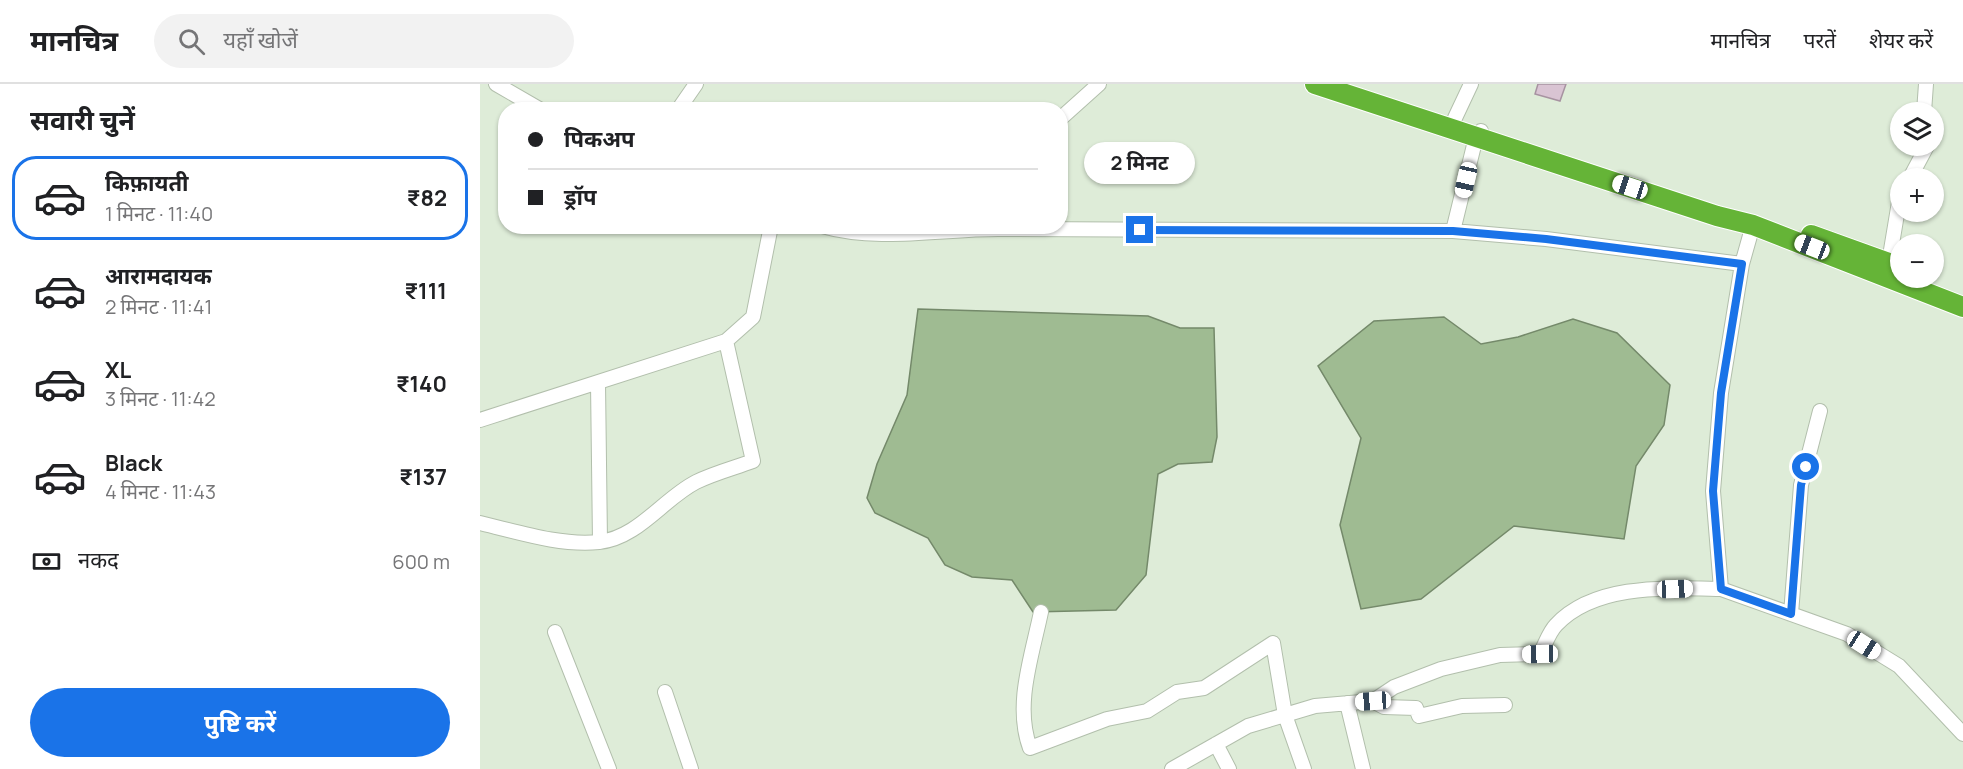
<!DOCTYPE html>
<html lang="hi">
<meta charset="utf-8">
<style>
:root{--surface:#fff;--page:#f2f2f2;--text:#202124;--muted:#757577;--line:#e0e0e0;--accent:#1a73e8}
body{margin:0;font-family:Manrope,"Noto Sans Devanagari",sans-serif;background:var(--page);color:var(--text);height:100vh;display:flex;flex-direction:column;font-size:22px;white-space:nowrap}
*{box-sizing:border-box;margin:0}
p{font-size:20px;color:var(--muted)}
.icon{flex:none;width:33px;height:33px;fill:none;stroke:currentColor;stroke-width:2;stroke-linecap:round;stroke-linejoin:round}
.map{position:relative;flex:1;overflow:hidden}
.panel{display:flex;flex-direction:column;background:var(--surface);width:480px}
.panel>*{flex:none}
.banner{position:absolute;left:18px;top:18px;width:570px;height:132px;border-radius:24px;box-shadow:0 2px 4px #0004;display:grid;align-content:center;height:132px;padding:0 30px;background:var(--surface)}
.tools{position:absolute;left:1410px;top:18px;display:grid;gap:12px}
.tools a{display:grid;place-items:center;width:54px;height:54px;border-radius:50%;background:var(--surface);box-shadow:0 2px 4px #0004;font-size:30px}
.end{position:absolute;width:27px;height:27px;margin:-14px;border:8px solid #1a73e8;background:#fff;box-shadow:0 0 0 3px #fff}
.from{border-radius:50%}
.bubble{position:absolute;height:42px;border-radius:21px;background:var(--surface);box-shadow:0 2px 4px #0004;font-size:20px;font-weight:700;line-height:42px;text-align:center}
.car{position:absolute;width:18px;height:36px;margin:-18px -9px;border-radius:8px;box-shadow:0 0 4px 2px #0007;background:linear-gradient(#fff 24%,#345 0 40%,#fff 0 76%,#345 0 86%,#fff 0)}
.banner b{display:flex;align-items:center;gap:21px;height:57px;font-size:22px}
.banner b+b{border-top:2px solid var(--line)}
.banner i{width:15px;height:15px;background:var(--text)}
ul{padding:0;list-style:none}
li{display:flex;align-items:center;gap:18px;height:84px;margin:0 12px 9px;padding:0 18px;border:3px solid transparent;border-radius:24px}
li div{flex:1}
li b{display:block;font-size:22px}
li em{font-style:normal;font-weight:700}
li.active{border-color:var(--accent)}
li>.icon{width:54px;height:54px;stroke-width:1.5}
h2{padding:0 30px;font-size:27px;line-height:72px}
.pay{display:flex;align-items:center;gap:15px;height:66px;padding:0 30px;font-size:22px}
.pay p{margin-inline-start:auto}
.cta{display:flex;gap:12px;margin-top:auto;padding:12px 30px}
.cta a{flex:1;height:69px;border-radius:36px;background:var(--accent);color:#fff;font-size:24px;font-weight:700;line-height:69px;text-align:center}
header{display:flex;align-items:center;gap:36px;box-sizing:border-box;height:84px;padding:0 30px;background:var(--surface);border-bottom:2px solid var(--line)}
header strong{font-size:28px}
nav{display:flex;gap:33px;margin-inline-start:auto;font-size:21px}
.search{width:420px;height:54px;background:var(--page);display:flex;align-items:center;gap:15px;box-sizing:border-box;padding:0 21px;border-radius:33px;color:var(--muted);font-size:22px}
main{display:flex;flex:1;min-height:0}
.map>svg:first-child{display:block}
.water{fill:#9fbb92;stroke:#74896a;stroke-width:1.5}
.building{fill:#d9c4d3;stroke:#a793a1;stroke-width:1.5}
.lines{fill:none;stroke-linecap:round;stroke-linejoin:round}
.minor-casing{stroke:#b2bfac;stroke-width:16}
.highway-casing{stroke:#fff;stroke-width:22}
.minor{stroke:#fff;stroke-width:14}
.highway{stroke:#65b437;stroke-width:20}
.route{stroke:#1a73e8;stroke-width:8}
</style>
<header>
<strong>मानचित्र</strong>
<div class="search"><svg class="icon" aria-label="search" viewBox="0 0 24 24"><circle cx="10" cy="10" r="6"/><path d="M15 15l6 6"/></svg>यहाँ खोजें</div>
<nav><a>मानचित्र</a><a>परतें</a><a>शेयर करें</a></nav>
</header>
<main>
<section class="panel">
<h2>सवारी चुनें</h2>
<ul>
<li class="active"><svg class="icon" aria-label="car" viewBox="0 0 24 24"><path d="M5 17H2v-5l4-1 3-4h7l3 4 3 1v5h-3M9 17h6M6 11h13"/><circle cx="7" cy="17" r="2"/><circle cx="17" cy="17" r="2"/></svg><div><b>किफ़ायती</b><p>1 मिनट · 11:40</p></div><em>₹82</em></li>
<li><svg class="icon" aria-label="car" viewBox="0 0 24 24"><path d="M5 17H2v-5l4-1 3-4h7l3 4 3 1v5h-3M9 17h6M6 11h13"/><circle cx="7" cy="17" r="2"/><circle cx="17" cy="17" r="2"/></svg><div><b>आरामदायक</b><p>2 मिनट · 11:41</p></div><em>₹111</em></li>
<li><svg class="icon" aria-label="car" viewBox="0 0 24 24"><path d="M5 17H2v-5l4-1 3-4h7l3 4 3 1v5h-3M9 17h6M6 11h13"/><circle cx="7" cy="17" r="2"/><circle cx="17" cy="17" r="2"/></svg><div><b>XL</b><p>3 मिनट · 11:42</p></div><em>₹140</em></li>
<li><svg class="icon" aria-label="car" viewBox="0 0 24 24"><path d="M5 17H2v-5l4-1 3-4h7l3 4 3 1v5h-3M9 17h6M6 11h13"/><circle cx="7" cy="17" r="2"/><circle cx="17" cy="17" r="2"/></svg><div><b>Black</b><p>4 मिनट · 11:43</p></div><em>₹137</em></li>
</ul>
<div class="pay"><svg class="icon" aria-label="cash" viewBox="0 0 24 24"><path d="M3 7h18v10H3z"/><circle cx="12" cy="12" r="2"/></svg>नकद<p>600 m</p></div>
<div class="cta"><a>पुष्टि करें</a></div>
</section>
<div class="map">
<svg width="1483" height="685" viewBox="0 0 1483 685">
<rect width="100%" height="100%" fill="#deecd8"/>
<path class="water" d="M 438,225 L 668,232 L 700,244 L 734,244 L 737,353 L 732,378 L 698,380 L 678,390 L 666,491 L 636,526 L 553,528 L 532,496 L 492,493 L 465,481 L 448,454 L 395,429 L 387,414 L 397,380 L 427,311 Z
M 964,233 L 1001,260 L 1038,253 L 1093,235 L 1137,249 L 1190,301 L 1184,341 L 1156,382 L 1144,455 L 1034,442 L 941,515 L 881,525 L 860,441 L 881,354 L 838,282 L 894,237 Z"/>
<path class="building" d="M 1058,0 L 1086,0 L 1080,17 L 1055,10 Z"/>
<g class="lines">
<g class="minor-casing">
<path id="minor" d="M 16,0 L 61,26
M 198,26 L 216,0
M 1444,28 L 1446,0
M 975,34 L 991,0
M 580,35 L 619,0
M 1430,94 L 1447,62
M 1273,141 L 1262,180 L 1241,309 L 1233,407 L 1241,505 L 1367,550 L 1419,582 L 1483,650
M 342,142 C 398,158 460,145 518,145 C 670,146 822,146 973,147 L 996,53 L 1001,47
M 973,147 L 1066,155 L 1262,180
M 1409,178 L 1420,112
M 118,299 L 120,458
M 0,336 L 246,257 L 273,233 L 291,142
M 0,439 C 38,448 80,462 119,458 C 158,454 183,415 216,398 C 234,389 254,384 273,377 L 246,257
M 561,528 C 552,572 534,621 550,664 L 627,635 L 667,627 L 697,608 L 724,604 L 793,559 L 805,631 L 824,685
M 1311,530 L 1321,401 L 1340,327
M 75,548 L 129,685
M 185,608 L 211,685
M 893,617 L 904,623 L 936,624 L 939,632 L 982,622 L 1025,621
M 867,619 L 883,685
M 736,660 L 749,685
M 692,685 L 768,642 L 835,622 L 893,617 L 914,603 L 961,585 L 1020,571 L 1060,570 C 1065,561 1069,548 1076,541 C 1115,499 1189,504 1241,505"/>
</g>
<g class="highway-casing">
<path id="highway" d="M 835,0 L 1237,132 L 1273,141 L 1483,223
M 1331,151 L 1420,183"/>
</g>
<use href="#minor" class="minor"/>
<use href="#highway" class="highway"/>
</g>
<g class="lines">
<path class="route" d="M 660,146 L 973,147 L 1066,155 L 1262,180 L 1241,309 L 1233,407 L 1241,505 L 1311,530 L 1321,401 L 1326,383"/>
</g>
</svg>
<div class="tools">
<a><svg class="icon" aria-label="layers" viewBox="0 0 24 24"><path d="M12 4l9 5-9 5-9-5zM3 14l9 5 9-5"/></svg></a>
<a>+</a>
<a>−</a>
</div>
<i class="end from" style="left:1326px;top:383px"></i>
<i class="end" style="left:660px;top:146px"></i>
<div class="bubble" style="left:604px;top:58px;width:111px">2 मिनट</div>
<i class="car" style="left:986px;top:96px;rotate:193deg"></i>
<i class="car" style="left:1150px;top:103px;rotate:288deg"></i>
<i class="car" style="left:1332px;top:163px;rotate:291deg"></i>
<i class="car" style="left:1195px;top:505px;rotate:88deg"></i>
<i class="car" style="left:1384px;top:561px;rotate:122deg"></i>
<i class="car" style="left:1060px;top:570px;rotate:269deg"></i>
<i class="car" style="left:893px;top:617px;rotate:266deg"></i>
<div class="banner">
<b><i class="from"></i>पिकअप</b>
<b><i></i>ड्रॉप</b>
</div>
</div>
</main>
